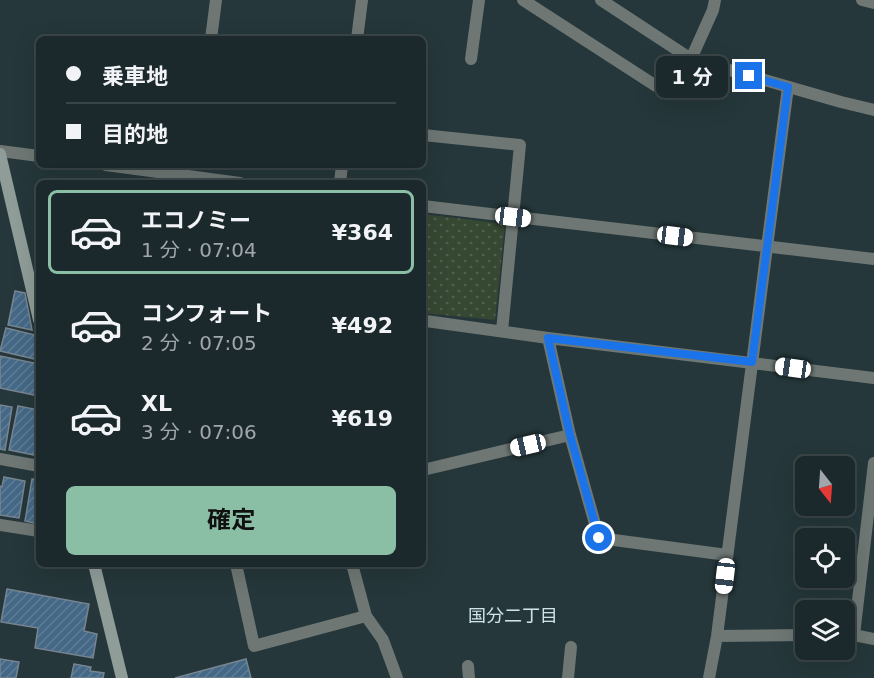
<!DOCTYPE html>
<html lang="ja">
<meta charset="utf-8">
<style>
:root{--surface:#1c292c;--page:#293538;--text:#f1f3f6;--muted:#a0a6a9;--line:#3a4548;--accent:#8abfa5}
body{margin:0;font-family:"DejaVu Sans","Noto Sans JP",sans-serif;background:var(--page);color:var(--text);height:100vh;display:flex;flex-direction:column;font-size:22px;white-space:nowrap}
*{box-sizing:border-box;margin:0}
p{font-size:20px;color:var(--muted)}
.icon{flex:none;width:33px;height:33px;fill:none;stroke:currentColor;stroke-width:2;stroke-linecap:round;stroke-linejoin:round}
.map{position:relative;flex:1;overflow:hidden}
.sheet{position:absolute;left:36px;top:180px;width:390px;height:387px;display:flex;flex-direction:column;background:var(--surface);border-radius:9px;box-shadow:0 6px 24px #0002,0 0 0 2px var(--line)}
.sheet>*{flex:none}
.guide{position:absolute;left:36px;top:36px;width:390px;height:132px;border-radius:9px;box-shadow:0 6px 24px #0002,0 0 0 2px var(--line);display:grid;align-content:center;height:132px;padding:0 30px;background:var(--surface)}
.needle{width:39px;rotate:163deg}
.tools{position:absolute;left:795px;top:456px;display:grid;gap:12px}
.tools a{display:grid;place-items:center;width:60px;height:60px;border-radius:9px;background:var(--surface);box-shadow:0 6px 24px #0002,0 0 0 2px var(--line);font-size:30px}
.end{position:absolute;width:27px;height:27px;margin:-14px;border:8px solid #1a73e8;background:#fff;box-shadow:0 0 0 3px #fff}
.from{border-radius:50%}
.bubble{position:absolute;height:42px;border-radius:9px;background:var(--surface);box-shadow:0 6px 24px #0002,0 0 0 2px var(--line);font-size:20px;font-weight:700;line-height:42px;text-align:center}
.car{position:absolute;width:18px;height:36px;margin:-18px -9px;border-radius:8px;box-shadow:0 0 4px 2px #0007;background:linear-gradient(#fff 24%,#345 0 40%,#fff 0 76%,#345 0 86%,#fff 0)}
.guide b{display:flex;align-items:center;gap:21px;height:57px;font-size:22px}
.guide b+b{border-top:2px solid var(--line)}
.guide i{width:15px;height:15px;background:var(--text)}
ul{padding:10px 0 0;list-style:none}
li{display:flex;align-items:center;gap:18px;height:84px;margin:0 12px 9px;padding:0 18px;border:3px solid transparent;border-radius:9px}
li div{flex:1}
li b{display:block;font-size:22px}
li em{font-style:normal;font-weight:700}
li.on{border-color:var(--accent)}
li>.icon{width:54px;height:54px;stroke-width:1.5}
.cta{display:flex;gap:12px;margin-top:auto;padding:12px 30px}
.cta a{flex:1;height:69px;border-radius:9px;background:var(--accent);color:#111;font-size:24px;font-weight:700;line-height:69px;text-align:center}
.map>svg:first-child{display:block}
.grass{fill:url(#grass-dots)}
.building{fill:url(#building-hatch);stroke:#788591;stroke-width:1.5}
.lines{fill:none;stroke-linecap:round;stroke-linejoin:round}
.lane{stroke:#6e7774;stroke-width:12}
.street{stroke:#6e7774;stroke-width:12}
.secondary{stroke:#8f9c98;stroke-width:12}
.route{stroke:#1a73e8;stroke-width:8}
.labels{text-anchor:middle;stroke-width:5;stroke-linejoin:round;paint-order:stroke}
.neighbourhood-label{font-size:18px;fill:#cee4e8;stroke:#25373a}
</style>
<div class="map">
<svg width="874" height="678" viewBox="0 0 874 678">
<defs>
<pattern id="grass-dots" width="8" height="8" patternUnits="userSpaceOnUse" patternTransform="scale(1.5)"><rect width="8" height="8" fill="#364732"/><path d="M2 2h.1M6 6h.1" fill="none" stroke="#52614f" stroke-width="1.8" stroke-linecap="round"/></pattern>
<pattern id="building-hatch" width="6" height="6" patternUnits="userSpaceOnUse" patternTransform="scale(1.5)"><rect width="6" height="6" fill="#446885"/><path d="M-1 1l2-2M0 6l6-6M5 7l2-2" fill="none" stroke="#5e7d96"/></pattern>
</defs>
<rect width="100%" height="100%" fill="#25373a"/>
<path class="grass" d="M 423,214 L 505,224 L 495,320 L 423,313 Z"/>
<path class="building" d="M 15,291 L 25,293 L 32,330 L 8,325 Z
M 6,328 L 35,335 L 39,354 L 39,360 L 0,351 Z
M 0,356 L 39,364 L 39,396 L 0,388 Z
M 0,405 L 12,407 L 5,450 L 0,449 Z
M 18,406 L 39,410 L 39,456 L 9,450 Z
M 4,477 L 25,481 L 19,518 L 0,515 L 0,486 L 2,487 Z
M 32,479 L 39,480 L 39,524 L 25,521 Z
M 7,589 L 89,604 L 84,631 L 97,634 L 93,658 L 35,648 L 38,628 L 1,622 Z
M 0,659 L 19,662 L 16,678 L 0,678 Z
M 246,659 L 251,678 L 175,678 Z
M 74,664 L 91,667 L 90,671 L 104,673 L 103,678 L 71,678 Z"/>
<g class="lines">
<path class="lane" d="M 523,0 L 656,86
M 862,0 L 874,3
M 471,59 L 479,0
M 767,247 L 788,87
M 0,525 L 39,531
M 468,666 L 469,678
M 568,678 L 571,647"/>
<path class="street" d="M 601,0 L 691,59 L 841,102 L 874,110
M 211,39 L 216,0
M 357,39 L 362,0
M 691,59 L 713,10 L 715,0
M 423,135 L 520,145 L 502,331
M 0,151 L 39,156
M 106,165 L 240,183
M 340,183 L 342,165
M 423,206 L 874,259
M 423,322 L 426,321 L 548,338 L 874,378
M 548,338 L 570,435 L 599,538 L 727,555
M 0,459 L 39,466
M 423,470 L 570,435
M 236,564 L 254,646 L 366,616 L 383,640 L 397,678
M 352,564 L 366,616
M 844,635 L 854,635 L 874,639
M 854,635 L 874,463
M 717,636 L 806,635
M 709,678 L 717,636 L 767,247"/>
<path class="secondary" d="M 0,154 L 39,320
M 94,564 L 122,678"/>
</g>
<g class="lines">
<path class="route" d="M 599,538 L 570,435 L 548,338 L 752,362 L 788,87 L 749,76"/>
</g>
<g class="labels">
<g class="neighbourhood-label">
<text x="513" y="622">国分二丁目</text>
</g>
</g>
</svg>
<div class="tools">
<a><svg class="needle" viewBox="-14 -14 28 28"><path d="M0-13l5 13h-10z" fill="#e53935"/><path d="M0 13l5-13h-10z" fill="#a0a6a9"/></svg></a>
<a><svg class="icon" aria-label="locate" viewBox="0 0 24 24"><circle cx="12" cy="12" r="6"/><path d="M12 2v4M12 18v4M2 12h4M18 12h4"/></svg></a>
<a><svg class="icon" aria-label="layers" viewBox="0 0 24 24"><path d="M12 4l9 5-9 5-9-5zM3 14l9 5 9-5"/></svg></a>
</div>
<i class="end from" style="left:599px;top:538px"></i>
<i class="end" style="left:749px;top:76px"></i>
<div class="bubble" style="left:656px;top:56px;width:72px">1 分</div>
<i class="car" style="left:513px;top:217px;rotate:97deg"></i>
<i class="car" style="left:675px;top:236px;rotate:97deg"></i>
<i class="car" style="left:793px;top:368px;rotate:278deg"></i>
<i class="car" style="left:528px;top:445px;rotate:257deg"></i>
<i class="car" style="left:725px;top:576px;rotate:187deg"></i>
<div class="guide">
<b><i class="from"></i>乗車地</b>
<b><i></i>目的地</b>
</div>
<section class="sheet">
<ul>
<li class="on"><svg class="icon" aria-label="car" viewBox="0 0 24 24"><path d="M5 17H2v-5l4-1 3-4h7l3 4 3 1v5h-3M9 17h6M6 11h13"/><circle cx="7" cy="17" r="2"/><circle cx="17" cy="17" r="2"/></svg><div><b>エコノミー</b><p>1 分 · 07:04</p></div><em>¥364</em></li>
<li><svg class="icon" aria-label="car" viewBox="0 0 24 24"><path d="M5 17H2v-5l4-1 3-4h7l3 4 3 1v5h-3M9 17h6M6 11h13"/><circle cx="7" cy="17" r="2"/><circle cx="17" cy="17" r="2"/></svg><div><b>コンフォート</b><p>2 分 · 07:05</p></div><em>¥492</em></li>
<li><svg class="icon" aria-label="car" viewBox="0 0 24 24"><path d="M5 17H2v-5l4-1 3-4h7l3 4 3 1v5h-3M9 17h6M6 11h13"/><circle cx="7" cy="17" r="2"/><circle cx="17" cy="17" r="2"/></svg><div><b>XL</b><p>3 分 · 07:06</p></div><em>¥619</em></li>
</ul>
<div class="cta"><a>確定</a></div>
</section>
</div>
